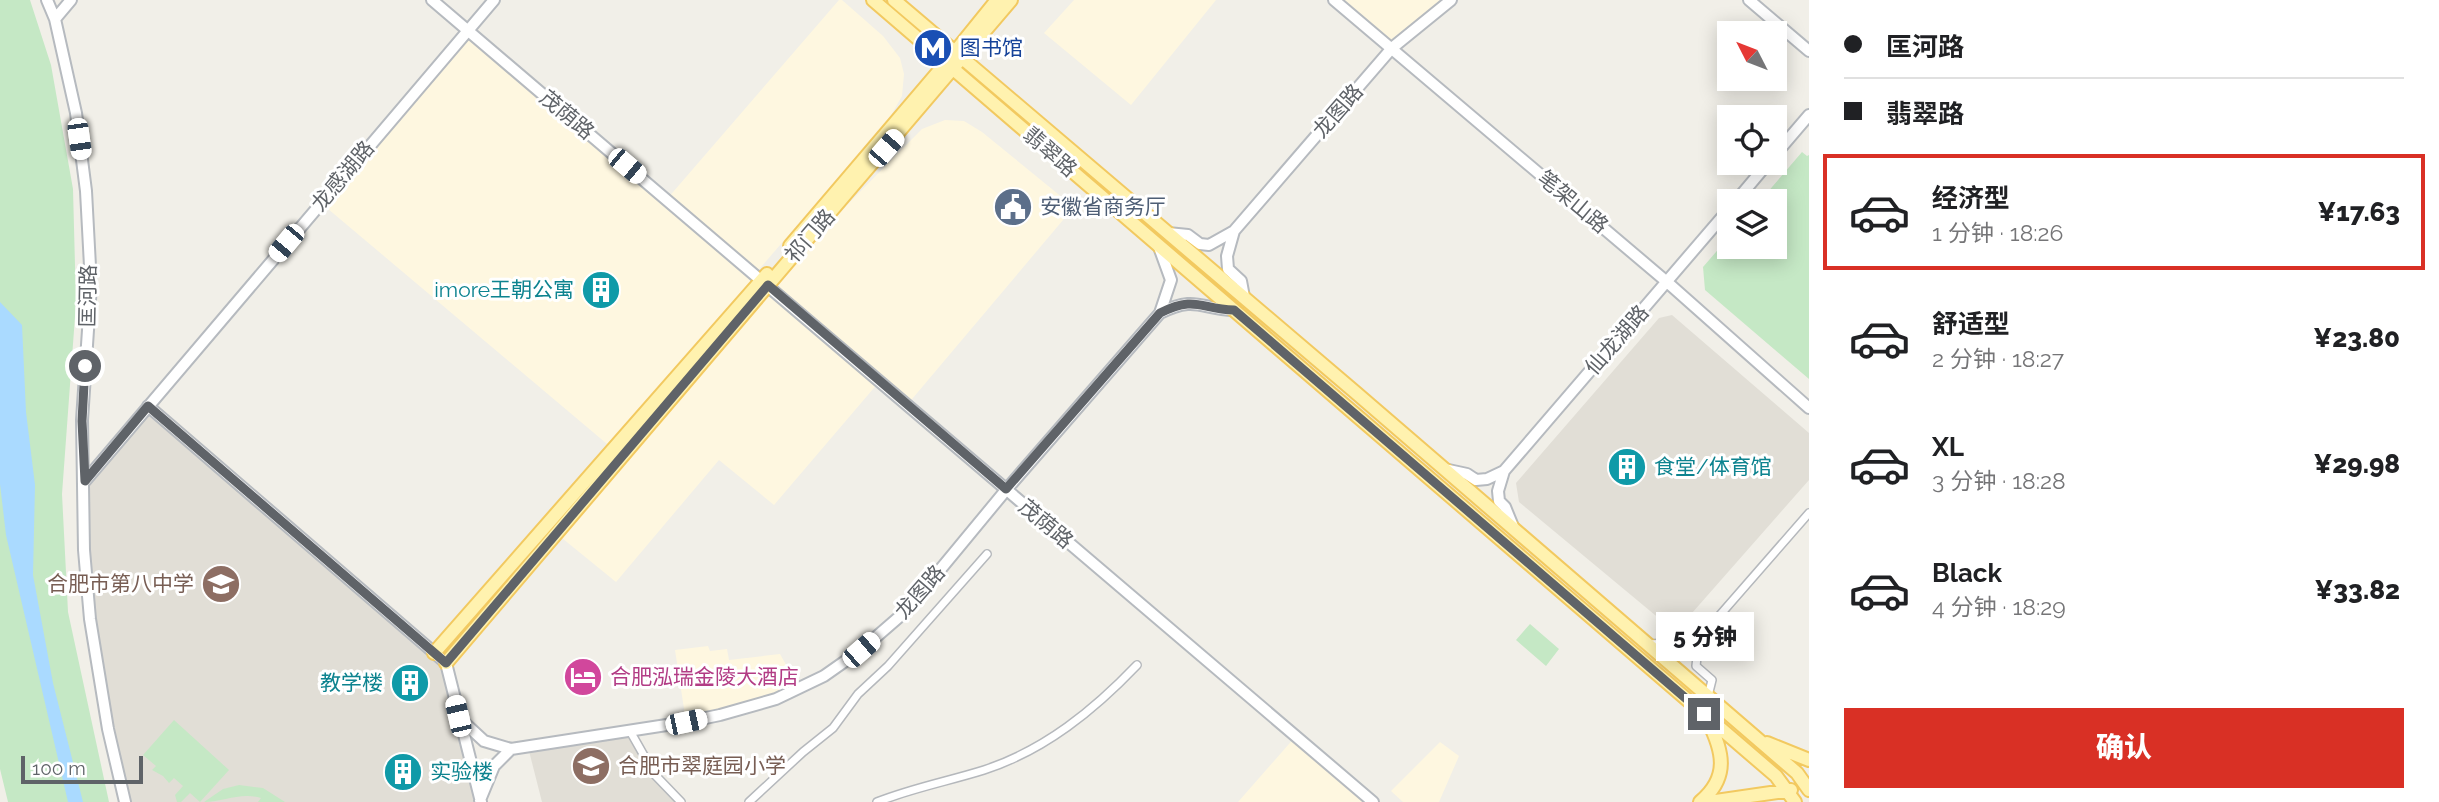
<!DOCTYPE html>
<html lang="zh">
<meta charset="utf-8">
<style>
:root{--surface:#fff;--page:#f2f2f2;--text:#202124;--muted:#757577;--line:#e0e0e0;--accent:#d93025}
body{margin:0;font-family:Raleway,"Noto Sans SC",sans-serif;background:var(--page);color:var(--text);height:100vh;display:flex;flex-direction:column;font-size:26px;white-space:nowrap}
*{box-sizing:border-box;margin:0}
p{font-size:23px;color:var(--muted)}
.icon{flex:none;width:38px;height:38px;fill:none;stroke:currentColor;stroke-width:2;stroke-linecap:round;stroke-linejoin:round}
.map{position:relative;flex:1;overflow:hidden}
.side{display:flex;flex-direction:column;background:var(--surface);width:630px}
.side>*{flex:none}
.guide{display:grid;align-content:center;height:154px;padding:0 35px;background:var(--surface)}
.needle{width:46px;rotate:312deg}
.buttons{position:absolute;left:1717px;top:21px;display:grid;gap:14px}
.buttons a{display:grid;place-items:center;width:70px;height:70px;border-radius:0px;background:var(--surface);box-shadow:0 4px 18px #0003;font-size:35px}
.scale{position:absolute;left:21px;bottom:18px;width:122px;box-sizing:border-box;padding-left:7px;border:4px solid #5f6368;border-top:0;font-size:19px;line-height:24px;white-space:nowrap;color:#5f6368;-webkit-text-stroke:5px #fff;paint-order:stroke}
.end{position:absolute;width:32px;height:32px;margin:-16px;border:9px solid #5f6368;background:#fff;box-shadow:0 0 0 4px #fff}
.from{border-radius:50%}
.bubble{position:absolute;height:49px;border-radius:0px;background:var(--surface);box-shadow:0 4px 18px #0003;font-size:23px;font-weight:800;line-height:49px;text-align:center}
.car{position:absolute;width:21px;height:42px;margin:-21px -10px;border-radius:9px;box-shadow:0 0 5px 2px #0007;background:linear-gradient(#fff 24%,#345 0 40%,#fff 0 76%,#345 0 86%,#fff 0)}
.guide b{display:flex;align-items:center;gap:24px;height:66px;font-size:26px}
.guide b+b{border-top:2px solid var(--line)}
.guide i{width:18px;height:18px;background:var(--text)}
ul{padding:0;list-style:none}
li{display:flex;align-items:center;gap:21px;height:116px;margin:0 14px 10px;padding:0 21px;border:4px solid transparent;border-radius:0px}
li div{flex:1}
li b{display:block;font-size:26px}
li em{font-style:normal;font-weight:800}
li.on{border-color:var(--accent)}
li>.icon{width:63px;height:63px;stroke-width:1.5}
.button{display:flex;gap:14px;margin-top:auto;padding:14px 35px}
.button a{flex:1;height:80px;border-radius:0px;background:var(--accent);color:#fff;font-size:28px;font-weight:800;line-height:80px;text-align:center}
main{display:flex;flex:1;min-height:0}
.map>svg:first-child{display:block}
.commercial{fill:#fef7e0}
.education{fill:#e1ded6}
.green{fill:#c5e8c5}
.water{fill:#aadaff}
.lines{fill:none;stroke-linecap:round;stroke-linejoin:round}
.street-casing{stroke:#b5b8bc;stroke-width:10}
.secondary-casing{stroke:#b6babf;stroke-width:14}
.primary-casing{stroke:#f2c960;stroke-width:16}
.street{stroke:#fff;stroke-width:7}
.secondary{stroke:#fff;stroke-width:10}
.primary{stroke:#fff2af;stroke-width:12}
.route{stroke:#5f6368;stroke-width:9}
.labels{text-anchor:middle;stroke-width:6;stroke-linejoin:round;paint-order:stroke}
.transit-label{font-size:21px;fill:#164399;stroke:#fff;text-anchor:start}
.street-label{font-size:21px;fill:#5f6368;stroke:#fff}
.service-label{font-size:21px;fill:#4e5e75;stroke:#fff;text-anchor:start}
.culture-label{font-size:21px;fill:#0d838f;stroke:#fff;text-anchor:end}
.education-label{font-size:21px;fill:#785e54;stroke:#fff;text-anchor:end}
.hotel-label{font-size:21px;fill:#b23c85;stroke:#fff;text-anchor:start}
</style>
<main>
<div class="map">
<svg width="1809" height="802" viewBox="0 0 1809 802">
<rect width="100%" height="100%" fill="#f1efe8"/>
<path class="commercial" d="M 839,0 L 842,0 L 883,36 L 900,58 L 904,74 L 902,96 L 889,119 L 755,274 L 761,280 L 613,449 L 321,203 L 468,30 L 667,199 Z
M 1074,0 L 1216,0 L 1131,105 L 1044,33 Z
M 1334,0 L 1451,0 L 1392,48 Z
M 945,120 L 964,121 L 982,132 L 1074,207 L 907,405 L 879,382 L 774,505 L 719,460 L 616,582 L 557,534 L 768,285 L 922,129 Z
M 708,646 L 710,651 L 727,649 L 729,660 L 780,654 L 799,688 L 686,722 L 675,650 Z
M 1296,736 L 1373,802 L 1238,802 Z
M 1440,742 L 1459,756 L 1439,802 L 1403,802 L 1391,791 Z"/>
<path class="education" d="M 1672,315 L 1809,433 L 1809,480 L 1685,621 L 1661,620 L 1519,502 L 1516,483 L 1659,318 Z
M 148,406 L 446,663 L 481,802 L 125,802 L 90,619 L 85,481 Z
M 630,731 L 645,757 L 681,802 L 542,802 L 528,747 Z"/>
<path class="green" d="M 0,0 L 30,0 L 51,65 L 73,189 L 76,303 L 62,494 L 68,612 L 109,802 L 8,802 L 0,769 Z
M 1802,152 L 1807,156 L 1809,155 L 1809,379 L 1705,290 L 1703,267 L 1729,237 L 1729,247 L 1774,247 L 1774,201 L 1760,201 Z
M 1530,624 L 1559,649 L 1546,666 L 1516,640 Z
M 174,720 L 229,770 L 200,802 L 190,793 L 181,802 L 177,802 L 175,795 L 183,786 L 174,778 L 169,783 L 163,776 L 152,770 L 156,766 L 143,755 Z
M 239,785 L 263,788 L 285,802 L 258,802 L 261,798 C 240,792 224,802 204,802 L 223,789 Z"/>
<path class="water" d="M 0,302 L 22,325 L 26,412 L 35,485 L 33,575 L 53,683 L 83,802 L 68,802 L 6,535 L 0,484 Z"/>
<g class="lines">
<g class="street-casing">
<path id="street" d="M 1699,639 L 1809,513
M 1649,644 L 1667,643 L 1674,648 L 1699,639 L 1696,666 L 1712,680 L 1708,696
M 630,731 L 655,775 L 681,802
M 749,802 L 803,752 L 833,728 L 858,694 L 888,666 L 987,554
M 877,802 C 912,788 949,781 984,770 C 1045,750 1094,710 1137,665"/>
</g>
<g class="secondary-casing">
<path id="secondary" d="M 47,0 L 55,19 L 76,113 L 86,191 L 91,285 L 82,420 L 84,550 L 90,619 L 108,729 L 125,802
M 432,0 L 1373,802
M 1334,0 L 1667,282 L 1809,408
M 1749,0 L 1809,51
M 55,19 L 71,0
M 1774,156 L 1809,115
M 1736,201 L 1768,163
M 1234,231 L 1392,48 L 1451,0
M 1168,233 L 1188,235 L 1200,244 L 1209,245 L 1234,231 L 1227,256 L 1228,269 L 1241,281 L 1244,297
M 1159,247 L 1171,280 L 1160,313 C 1196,295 1200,309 1234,310
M 148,406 L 446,663 L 481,802
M 1444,469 L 1467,474 L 1476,480 L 1487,479 L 1504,471 L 1498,491 L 1499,501 L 1505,507 L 1514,529
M 1504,471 L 1729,209
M 85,481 L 494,0
M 458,717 L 484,741 L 511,749 L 494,766 L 480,800
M 511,749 L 686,722 L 720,715 L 776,699 L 824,676 L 861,650 L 906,611 L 1006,490 L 1160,313"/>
</g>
<g class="primary-casing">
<path id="primary" d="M 873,0 L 1776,776 L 1795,802
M 894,0 L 1355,392 L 1797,773 L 1809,790
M 790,246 L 946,63 L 997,0
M 434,653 L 767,274
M 446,663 L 1011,0
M 1767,743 L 1809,760
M 1700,802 C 1730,777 1723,751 1708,721
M 1709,802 L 1791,790"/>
</g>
<use href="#street" class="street"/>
<use href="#secondary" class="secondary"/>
<use href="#primary" class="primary"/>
</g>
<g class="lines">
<path class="route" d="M 85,366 L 82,421 L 85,481 L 148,406 L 446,663 L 768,285 L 1006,489 L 1160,313 C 1196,295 1200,309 1234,310 L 1704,714"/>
</g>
<defs>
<g id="metro-disc" transform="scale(2.0125)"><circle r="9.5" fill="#1a4fb4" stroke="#fff"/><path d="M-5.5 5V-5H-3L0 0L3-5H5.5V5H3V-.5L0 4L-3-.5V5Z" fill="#fff"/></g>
<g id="civic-disc" transform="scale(2.0125)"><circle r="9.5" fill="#5c6f8a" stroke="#fff"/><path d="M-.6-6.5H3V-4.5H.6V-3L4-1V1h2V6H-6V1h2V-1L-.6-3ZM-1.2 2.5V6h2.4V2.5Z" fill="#fff"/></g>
<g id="building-disc" transform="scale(2.0125)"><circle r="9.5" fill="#0f9aa8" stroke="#fff"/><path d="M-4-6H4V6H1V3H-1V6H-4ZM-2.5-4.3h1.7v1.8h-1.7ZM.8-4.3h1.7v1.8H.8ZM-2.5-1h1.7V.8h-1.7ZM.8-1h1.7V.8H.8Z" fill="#fff"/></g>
<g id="school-disc" transform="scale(2.0125)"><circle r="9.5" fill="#8d6e63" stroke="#fff"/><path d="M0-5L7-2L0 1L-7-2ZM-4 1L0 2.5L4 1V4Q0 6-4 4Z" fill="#fff"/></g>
<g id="hotel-disc" transform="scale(2.0125)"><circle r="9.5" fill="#d1479c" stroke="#fff"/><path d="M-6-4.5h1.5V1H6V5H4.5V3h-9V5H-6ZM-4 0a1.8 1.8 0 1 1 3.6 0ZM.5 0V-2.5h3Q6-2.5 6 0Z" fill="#fff"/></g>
</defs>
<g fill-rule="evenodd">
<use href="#metro-disc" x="933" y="48"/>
<use href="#civic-disc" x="1013" y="207"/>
<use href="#building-disc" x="601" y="290"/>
<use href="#building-disc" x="1627" y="467"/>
<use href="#school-disc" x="221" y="584"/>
<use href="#hotel-disc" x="583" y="677"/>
<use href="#building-disc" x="410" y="683"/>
<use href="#school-disc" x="591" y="766"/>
<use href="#building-disc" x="403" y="772"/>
</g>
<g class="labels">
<g class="transit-label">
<text x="960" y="55">图书馆</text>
</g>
<g class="street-label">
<text transform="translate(1338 111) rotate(-49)" y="7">龙图路</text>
<text transform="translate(567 115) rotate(40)" y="7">茂荫路</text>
<text transform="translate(1050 152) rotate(41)" y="7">翡翠路</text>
<text transform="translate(343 176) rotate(-50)" y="7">龙感湖路</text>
<text transform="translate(1573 202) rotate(40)" y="7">笔架山路</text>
<text transform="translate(810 236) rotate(-49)" y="7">祁门路</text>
<text transform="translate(88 296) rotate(-89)" y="7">匡河路</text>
<text transform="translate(1617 340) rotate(-49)" y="7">仙龙湖路</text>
<text transform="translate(1046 524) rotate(40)" y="7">茂荫路</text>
<text transform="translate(920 592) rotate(-49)" y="7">龙图路</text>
</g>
<g class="service-label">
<text x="1040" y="214">安徽省商务厅</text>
</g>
<g class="culture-label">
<text x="574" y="297">imore王朝公寓</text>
<text x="1654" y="474" text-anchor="start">食堂/体育馆</text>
<text x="383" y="690">教学楼</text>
<text x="430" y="779" text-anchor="start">实验楼</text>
</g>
<g class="education-label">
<text x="194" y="591">合肥市第八中学</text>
<text x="618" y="773" text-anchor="start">合肥市翠庭园小学</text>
</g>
<g class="hotel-label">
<text x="610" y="684">合肥泓瑞金陵大酒店</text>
</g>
</g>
</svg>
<div class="buttons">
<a><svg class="needle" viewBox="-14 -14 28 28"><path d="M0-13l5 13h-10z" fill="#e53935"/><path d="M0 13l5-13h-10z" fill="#757577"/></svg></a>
<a><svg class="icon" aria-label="locate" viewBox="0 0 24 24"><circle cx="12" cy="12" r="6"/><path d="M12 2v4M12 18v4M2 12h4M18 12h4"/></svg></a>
<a><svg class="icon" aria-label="layers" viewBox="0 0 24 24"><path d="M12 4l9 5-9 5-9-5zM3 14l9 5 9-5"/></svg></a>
</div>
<div class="scale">100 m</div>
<i class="end from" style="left:85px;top:366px"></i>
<i class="end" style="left:1704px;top:714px"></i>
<div class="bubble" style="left:1656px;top:612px;width:98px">5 分钟</div>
<i class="car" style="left:79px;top:139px;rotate:172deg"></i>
<i class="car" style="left:886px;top:148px;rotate:41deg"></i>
<i class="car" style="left:627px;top:166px;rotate:130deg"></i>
<i class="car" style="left:286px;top:243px;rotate:220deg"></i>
<i class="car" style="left:861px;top:650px;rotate:49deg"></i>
<i class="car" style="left:458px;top:716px;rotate:347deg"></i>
<i class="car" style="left:686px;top:722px;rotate:78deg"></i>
</div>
<section class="side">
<div class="guide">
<b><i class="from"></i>匡河路</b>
<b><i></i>翡翠路</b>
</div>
<ul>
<li class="on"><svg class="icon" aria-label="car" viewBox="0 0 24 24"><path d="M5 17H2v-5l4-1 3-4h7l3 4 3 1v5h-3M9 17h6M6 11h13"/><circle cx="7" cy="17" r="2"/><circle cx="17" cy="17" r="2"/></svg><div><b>经济型</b><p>1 分钟 · 18:26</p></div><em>¥17.63</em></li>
<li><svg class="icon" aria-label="car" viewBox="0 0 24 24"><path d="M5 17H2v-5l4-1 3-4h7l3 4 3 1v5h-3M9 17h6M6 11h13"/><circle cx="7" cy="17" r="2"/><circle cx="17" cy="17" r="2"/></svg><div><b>舒适型</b><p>2 分钟 · 18:27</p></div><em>¥23.80</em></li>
<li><svg class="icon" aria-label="car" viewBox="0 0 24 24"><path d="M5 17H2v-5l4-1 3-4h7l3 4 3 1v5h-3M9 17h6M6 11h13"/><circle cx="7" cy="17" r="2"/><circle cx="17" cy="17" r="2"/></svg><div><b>XL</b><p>3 分钟 · 18:28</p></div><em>¥29.98</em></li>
<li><svg class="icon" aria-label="car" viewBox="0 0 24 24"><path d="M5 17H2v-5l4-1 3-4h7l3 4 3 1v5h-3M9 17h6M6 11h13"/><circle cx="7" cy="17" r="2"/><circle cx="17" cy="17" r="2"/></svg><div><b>Black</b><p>4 分钟 · 18:29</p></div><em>¥33.82</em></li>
</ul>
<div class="button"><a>确认</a></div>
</section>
</main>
